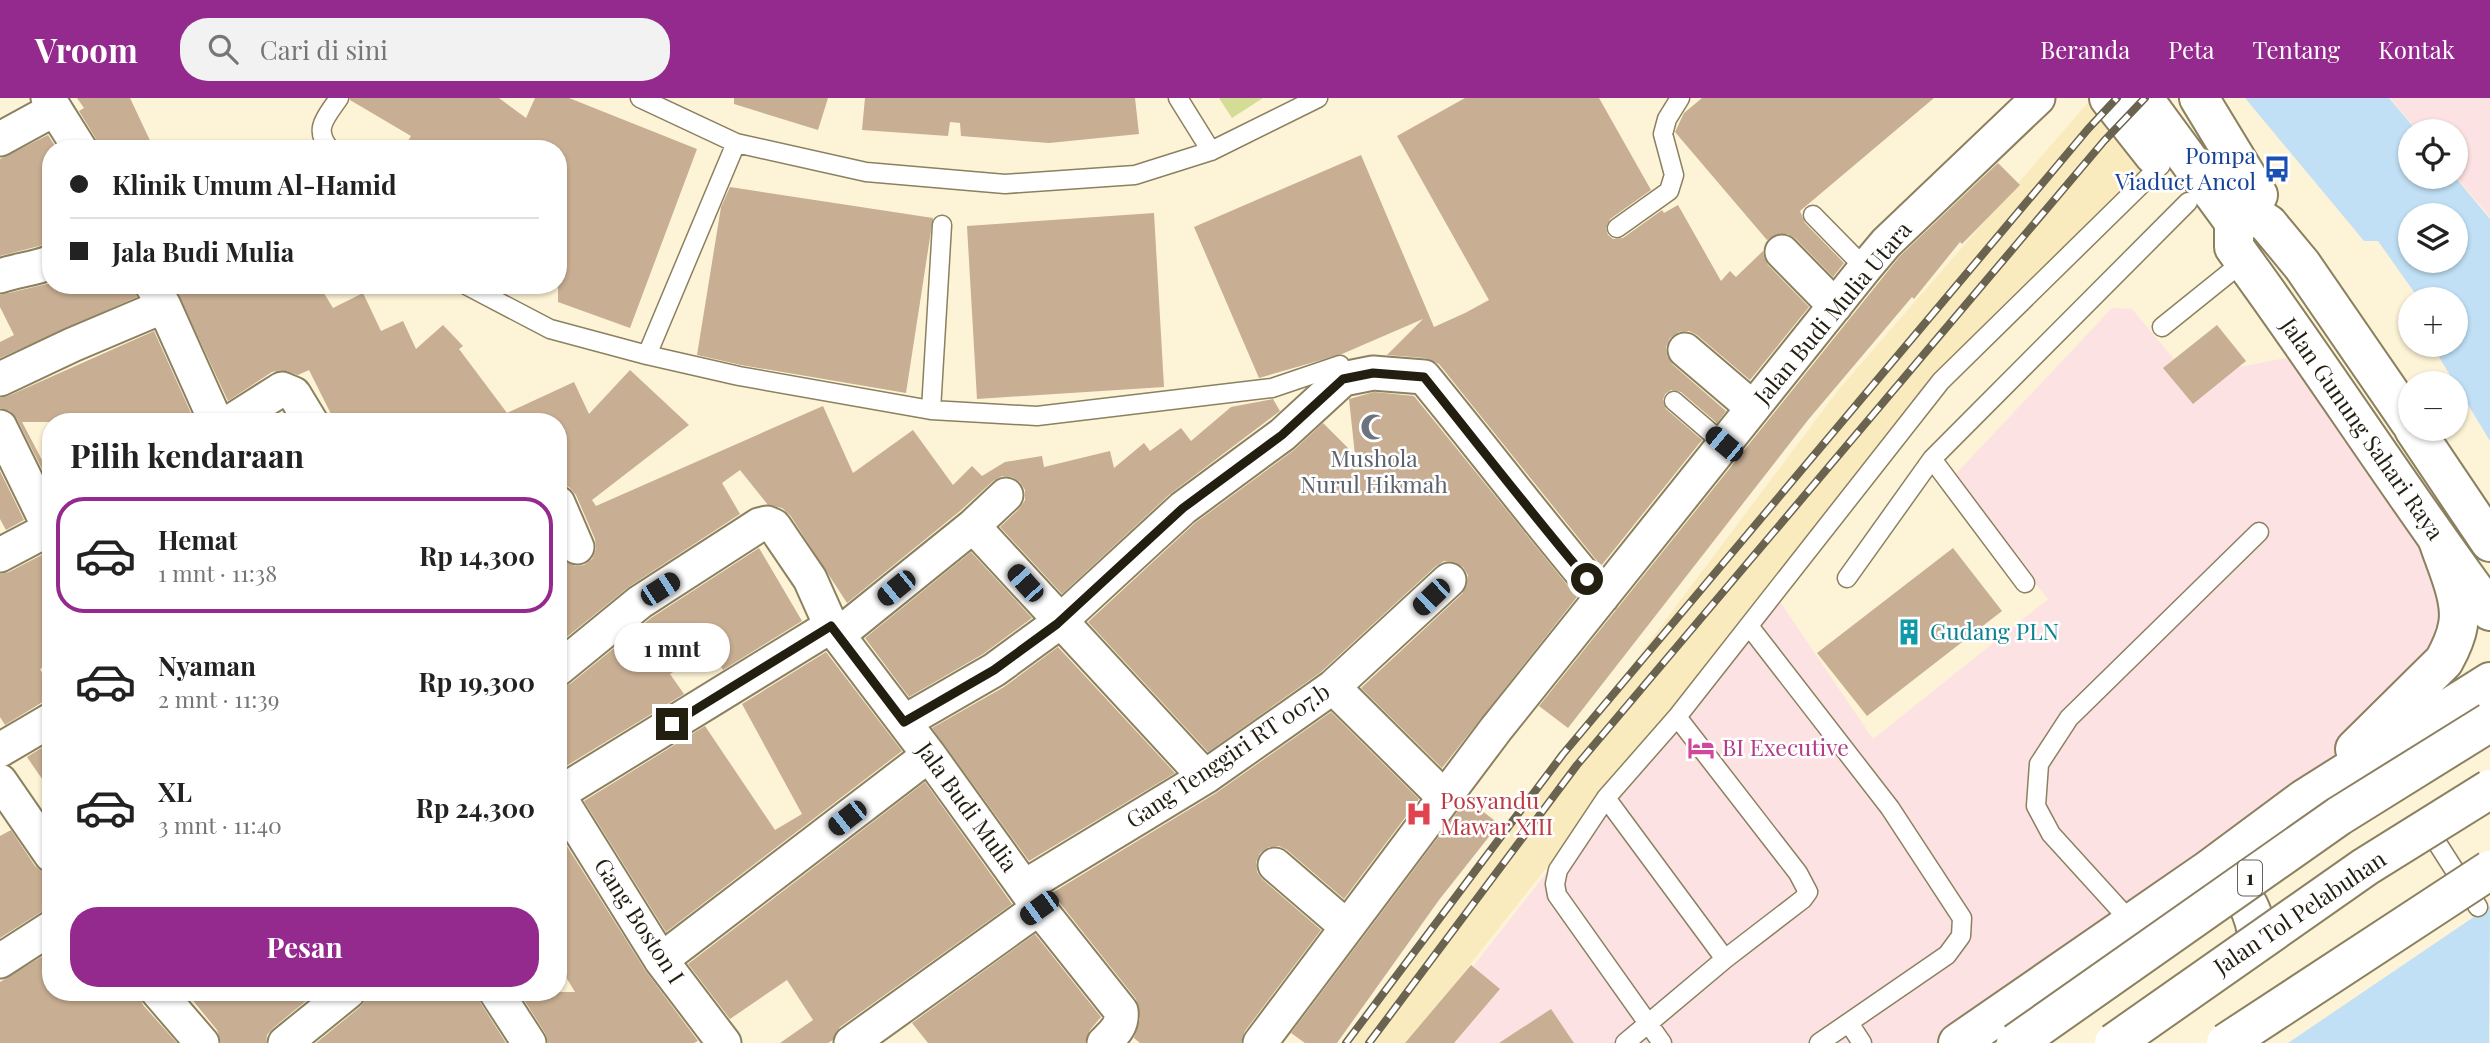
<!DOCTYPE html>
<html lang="id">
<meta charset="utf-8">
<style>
:root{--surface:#fff;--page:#f2f2f2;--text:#222;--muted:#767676;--line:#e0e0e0;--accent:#942a8d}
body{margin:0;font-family:"Playfair Display",serif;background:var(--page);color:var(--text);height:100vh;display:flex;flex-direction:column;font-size:26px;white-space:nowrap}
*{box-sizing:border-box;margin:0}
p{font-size:23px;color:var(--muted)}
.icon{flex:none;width:38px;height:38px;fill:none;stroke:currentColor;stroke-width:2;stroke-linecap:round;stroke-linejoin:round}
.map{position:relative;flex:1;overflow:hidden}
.panel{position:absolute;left:42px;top:315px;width:525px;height:588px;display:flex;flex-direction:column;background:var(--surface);border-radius:28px;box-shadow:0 2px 5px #0004}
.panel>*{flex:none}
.banner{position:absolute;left:42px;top:42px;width:525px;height:154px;border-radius:28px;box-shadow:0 2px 5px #0004;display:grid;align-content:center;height:154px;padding:0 28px;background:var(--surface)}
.buttons{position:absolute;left:2398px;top:21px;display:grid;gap:14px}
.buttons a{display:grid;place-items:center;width:70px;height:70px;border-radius:50%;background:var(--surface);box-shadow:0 2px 5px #0004;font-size:35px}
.end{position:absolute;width:32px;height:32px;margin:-16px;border:9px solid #221e10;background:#fff;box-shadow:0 0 0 4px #fff}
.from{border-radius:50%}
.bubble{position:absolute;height:49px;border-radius:24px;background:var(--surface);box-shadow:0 2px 5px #0004;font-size:23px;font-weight:700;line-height:49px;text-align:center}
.car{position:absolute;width:21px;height:42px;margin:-21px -10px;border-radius:9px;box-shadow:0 0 5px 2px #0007;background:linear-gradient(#222 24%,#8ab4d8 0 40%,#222 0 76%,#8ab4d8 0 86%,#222 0)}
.banner b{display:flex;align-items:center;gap:24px;height:66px;font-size:26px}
.banner b+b{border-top:2px solid var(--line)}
.banner i{width:18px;height:18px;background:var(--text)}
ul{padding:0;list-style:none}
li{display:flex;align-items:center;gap:21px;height:116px;margin:0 14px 10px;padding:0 14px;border:4px solid transparent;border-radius:28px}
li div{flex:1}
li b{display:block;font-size:26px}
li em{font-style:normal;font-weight:700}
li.active{border-color:var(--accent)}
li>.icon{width:63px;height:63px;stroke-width:1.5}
h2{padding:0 28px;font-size:32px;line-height:84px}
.primary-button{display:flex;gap:14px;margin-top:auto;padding:14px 28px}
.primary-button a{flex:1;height:80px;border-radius:28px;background:var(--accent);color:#fff;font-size:28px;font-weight:700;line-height:80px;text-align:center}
header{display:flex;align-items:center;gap:42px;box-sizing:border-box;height:98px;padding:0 35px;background:var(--accent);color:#fff}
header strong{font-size:33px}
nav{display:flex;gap:38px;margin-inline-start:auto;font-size:24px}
.search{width:490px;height:63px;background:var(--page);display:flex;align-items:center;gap:18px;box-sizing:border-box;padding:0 24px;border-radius:28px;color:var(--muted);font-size:26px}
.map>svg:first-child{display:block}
.commercial{fill:#fde2e3}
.built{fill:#faebbf}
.green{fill:#d3dd95}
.water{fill:#c1e0f5;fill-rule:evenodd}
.building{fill:#c8ae92}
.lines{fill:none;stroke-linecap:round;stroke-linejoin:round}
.lane-casing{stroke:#8b805f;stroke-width:21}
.street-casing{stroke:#8b805f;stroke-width:37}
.primary-casing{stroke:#8b805f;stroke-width:42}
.highway-casing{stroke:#8b805f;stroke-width:42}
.lane{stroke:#fff;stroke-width:18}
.street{stroke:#fff;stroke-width:33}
.primary{stroke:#fff;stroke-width:38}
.highway{stroke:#fff;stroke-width:38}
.rail-casing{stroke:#696350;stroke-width:8}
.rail{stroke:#fff;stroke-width:5;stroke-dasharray:16;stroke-linecap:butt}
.highway-bridge-casing{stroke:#8b805f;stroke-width:42;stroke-linecap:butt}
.highway-bridge{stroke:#fff;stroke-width:38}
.route{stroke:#221e10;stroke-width:9}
.labels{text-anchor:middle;stroke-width:5;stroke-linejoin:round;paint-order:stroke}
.shield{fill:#fff;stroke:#646258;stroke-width:2}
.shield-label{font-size:21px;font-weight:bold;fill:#221e10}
.transit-label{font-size:23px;fill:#164399;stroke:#fff;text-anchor:end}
.street-label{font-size:23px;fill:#221e10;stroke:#fff}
.worship-label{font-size:23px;fill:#5b616d;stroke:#fff}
.culture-label{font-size:23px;fill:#0d838f;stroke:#fff;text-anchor:start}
.hotel-label{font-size:23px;fill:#b23c85;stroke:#fff;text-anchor:start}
.health-label{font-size:23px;fill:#be3a42;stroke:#fff;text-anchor:start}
</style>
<header>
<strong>Vroom</strong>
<div class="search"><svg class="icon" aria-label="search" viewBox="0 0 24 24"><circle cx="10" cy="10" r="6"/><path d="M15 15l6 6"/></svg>Cari di sini</div>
<nav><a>Beranda</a><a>Peta</a><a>Tentang</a><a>Kontak</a></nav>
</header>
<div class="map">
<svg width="2490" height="945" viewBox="0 0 2490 945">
<rect width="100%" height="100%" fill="#fdf3d6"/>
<path class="commercial" d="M 2390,0 L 2490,0 L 2490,119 L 2455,78 L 2455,33 L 2418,33 Z
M 2112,210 L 2132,211 L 2189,279 L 2311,255 L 2427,450 L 2444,504 L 2442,535 L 2403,588 L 2304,701 L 1959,945 L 1413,945 L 1770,489 L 1873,641 L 2048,501 L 1950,382 Z"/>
<path class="built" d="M 2092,0 L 2161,67 L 1887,339 L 1408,945 L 1348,945 L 1839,291 Z"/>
<path class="green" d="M 1219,0 L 1263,0 L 1232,20 Z"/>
<path class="water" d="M 2245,0 L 2389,0 L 2417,33 L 2410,33 L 2410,79 L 2455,79 L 2490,121 L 2490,343 L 2439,259 L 2443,247 L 2455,247 L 2455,201 L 2419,201 L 2378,143 L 2364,143 ZM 2410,117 L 2455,117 L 2455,163 L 2410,163 Z
M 2490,808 L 2489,945 L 2288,945 Z"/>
<path class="building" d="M 77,0 L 130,0 L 154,51 L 99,51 L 96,41 L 79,13 L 84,10 Z
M 350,0 L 499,0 L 526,20 L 535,0 L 569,0 L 697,51 L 630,230 L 558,204 L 558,51 L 403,51 L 411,38 L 350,2 Z
M 734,0 L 828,0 L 818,32 L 734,6 Z
M 865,0 L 1135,0 L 1139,36 L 1049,45 L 961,38 L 960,25 L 950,24 L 948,38 L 862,32 Z
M 1465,0 L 1599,0 L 1651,92 L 1610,121 L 1606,130 L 1608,137 L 1613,141 L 1623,140 L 1662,112 L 1664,115 L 1678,107 L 1721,183 L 1730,173 L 1736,179 L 1763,153 L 1764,159 L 1768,167 L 1809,209 L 1750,282 L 1697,237 L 1689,233 L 1679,234 L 1670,240 L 1666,249 L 1667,258 L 1672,266 L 1726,313 L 1717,325 L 1681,294 L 1671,292 L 1665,296 L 1663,302 L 1666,311 L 1702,342 L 1601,468 L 1439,266 L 1425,260 L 1387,257 L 1423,221 L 1342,256 L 1259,280 L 1194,129 L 1361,57 L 1434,229 L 1465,215 L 1489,202 L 1397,38 Z
M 1702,0 L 1934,0 L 1800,113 L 1805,125 L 1844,165 L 1833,179 L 1796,141 L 1788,136 L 1777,136 L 1767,142 L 1675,34 L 1684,15 Z
M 48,37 L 57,51 L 51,51 L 51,145 L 0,158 L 0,61 Z
M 1998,65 L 2020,87 L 1962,146 L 1960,144 L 1914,201 L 1912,199 L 1808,322 L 1568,630 L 1539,608 L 1900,158 Z
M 730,89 L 933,120 L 906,295 L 741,267 L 697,257 L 721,109 Z
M 1154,115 L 1164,289 L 977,301 L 967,128 Z
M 51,185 L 51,187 L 133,187 L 137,199 L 0,260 L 0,244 L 14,237 L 0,209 L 0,197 Z
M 174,187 L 319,187 L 333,210 L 363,195 L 381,233 L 403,223 L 416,251 L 443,227 L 463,248 L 459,251 L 507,315 L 574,284 L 589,316 L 630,272 L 689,327 L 592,402 L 596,408 L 823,308 L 853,375 L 913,332 L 953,387 L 972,368 L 982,378 L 1005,364 L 1042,358 L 1044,369 L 1110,353 L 1114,370 L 1144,345 L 1150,353 L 1181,330 L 1191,343 L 1231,309 L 1273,301 L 1280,313 L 1170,396 L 1062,496 L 1000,429 L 1019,411 L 1025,402 L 1025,392 L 1020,384 L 1012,379 L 1002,378 L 993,383 L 960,413 L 847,505 L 790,417 L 782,410 L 768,407 L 740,372 L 722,385 L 740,416 L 630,488 L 558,546 L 558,454 L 565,464 L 575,468 L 584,467 L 592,461 L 596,451 L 595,441 L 576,397 L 569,389 L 558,386 L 558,324 L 335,324 L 309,272 L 298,277 L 281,272 L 272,274 L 228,303 Z
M 2217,227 L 2246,263 L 2193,306 L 2163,270 Z
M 154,233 L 195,324 L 22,324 L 51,379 L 51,389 L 17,321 L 10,313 L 0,310 L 0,300 L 8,298 Z
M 1374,294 L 1414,298 L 1577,499 L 1442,670 L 1361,590 L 1462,496 L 1467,487 L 1468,477 L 1463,469 L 1454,464 L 1444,463 L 1436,468 L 1321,574 L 1208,654 L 1088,524 L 1195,425 L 1294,352 L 1323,325 L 1355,357 L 1349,301 Z
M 0,373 L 24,422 L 6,432 L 0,421 Z
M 759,450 L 802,523 L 723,572 L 711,550 L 670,576 L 684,596 L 558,673 L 558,590 L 570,586 L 651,520 Z
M 1953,450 L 2002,513 L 1867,618 L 1817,555 Z
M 51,452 L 51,565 L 40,571 L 51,591 L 51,603 L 41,605 L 5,627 L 0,619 L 0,476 L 9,474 Z
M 971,454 L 1032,520 L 983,556 L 909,599 L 865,540 Z
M 1058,549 L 1175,675 L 1029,763 L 932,630 L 1004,589 Z
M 826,554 L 902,653 L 666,834 L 584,703 L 705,628 L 775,732 L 802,716 L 742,606 Z
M 1331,614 L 1419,701 L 1344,801 L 1287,752 L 1279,748 L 1269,749 L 1260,755 L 1256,764 L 1257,774 L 1262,781 L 1321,832 L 1245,933 L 1241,945 L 1140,945 L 1134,940 L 1140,921 L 1136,901 L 1052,795 L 1216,695 Z
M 51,644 L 51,694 L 27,659 Z
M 925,684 L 1012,806 L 840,929 L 833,942 L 828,945 L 780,945 L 813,922 L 787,882 L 730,921 L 688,866 Z
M 1467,701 L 1499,726 L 1439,802 L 1337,945 L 1305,945 L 1291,935 Z
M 11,732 L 35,768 L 43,774 L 51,789 L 51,811 L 41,814 L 0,840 L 0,738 Z
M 558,734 L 645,872 L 698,943 L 694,945 L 548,945 L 545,935 L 519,894 L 575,894 L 558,866 Z
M 1035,836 L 1101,919 L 1090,932 L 1085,945 L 928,945 L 912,925 Z
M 51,853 L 51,894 L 139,894 L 143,907 L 177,945 L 0,945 L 0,884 Z
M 1471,867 L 1500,891 L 1454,945 L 1405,945 Z
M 186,894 L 317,894 L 273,930 L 267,937 L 266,945 L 221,945 L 217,932 Z
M 367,894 L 477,894 L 480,904 L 506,945 L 316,945 L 360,909 L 366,901 Z
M 1551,911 L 1574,945 L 1499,945 Z"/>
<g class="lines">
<g class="lane-casing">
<path id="lane" d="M 640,0 L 736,45 L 866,74 L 1005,86 L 1135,77 L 1211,53 L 1318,0
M 1178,0 L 1211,53
M 330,51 C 312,31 327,18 339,0
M 1813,117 L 1865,170
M 1617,130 L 1669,93 L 1674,77 L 1663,36 L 1667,21 L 1680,0
M 466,187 L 550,231 L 647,257 L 739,278 L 931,312 L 1037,318 L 1272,290 L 1340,267
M 2162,229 L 2244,163
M 647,257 L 736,45
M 1674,303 L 1724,346
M 931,312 L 942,127
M 1847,480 L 1932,361
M 2025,485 L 1932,361 L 2188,104
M 1749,528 L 1890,710 L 1962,820 L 1961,838 L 1947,857 L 1819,945
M 1606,700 L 1725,861
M 2425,726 L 2478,809
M 2132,825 L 2051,736 L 2036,708 L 2039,666 L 2069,620 L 2259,434
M 1849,925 L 1862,945
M 1625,945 L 1725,861 L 1803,801 L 1808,794 L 1798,775 L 1677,619
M 1662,945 L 1557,797 L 1555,786 L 1558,772 L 1606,700 L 1677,619 L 1941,283 L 2161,67"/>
</g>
<g class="street-casing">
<path id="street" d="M 48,0 L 80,51
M 0,41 L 55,11
M 1782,154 L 1835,208
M 0,178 C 17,172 35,171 51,164
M 152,187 L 164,208 L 216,324
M 1685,252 L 1753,310
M 0,281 L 72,247 L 164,208
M 230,324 L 282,291 L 294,296 L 311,324
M 0,329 L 50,431
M 558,405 L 577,449
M 973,428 L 1006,397
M 0,457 L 51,430
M 838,537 L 973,428 L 1205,679
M 558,571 L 640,504 L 759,427 L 767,425 L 774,428 L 810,481 L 831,528
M 1333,589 L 1445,700
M 904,624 L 994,572 L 1057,526 L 1183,410 L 1282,337 L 1343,281 L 1373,275 L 1424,279 C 1484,352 1541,427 1602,499
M 0,652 L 51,622
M 0,683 L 51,757
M 558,696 L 831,528 L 929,657 L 1039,810 L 1121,913 C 1123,928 1114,935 1104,945
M 558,697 L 661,862 L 724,945
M 1275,767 L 1347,829
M 1024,789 L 1205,679 L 1333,589 L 1449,482
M 661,862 L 929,657
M 0,863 L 51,830
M 158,894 L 202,945
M 496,894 L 529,945
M 285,945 L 348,894
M 851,945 L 1039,810
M 1260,945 L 1496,631 L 1865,170 L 1886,145 L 2038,0"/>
</g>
<g class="primary-casing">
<path id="primary" d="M 2109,0 L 2154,57
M 2143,0 L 2234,124 L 2234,149 L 2244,163 C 2328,278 2405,399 2490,513
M 2199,0 L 2258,97
M 2229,79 L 2256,118 L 2268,126 L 2302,167 L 2410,324
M 2414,331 L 2490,444"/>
</g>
<g class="highway-casing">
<path id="highway" d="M 2355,651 L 2444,563 C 2450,552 2456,540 2458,527 C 2463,501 2446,467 2438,442
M 2208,774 C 2239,790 2251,801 2257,835
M 1958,945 L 2207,773 L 2304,701 L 2490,584"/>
</g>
<use href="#lane" class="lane"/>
<use href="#street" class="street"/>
<use href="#primary" class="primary"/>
<use href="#highway" class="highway"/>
<g class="rail-casing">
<path id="rail" d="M 1346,945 L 1563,656 L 2088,31 L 2117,0
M 1369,945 L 1577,667 L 2104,43 L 2145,0"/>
</g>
<use href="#rail" class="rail"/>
<g class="highway-bridge-casing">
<path id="highway-bridge" d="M 2016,945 L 2339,718 L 2490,624
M 2114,945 L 2365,769 L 2490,691
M 2226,945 L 2490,772"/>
</g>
<use href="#highway-bridge" class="highway-bridge"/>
</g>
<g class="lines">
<path class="route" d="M 672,626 L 831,528 L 904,624 L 994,572 L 1057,526 L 1183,410 L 1282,337 L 1343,281 L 1373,275 L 1424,279 C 1478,346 1531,415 1587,481"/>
</g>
<defs>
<g id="bus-bare" transform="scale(2.1)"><path d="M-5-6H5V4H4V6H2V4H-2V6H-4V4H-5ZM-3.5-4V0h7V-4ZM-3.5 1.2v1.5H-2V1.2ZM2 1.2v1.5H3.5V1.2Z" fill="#1a4fb4" stroke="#fff" stroke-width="2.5" paint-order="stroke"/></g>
<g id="mosque-bare" transform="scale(2.1)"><path d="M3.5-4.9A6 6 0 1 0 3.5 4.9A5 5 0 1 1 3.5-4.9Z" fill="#6b7280" stroke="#fff" stroke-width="2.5" paint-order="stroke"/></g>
<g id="building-bare" transform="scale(2.1)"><path d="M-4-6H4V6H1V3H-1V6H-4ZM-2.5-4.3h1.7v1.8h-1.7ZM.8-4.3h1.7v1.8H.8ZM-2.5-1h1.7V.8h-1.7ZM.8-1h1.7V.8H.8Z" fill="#0f9aa8" stroke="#fff" stroke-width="2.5" paint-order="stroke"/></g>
<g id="hotel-bare" transform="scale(2.1)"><path d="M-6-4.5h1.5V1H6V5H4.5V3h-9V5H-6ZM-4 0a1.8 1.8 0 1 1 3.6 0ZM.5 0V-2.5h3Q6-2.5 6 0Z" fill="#d1479c" stroke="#fff" stroke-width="2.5" paint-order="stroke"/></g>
<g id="hospital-bare" transform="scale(2.1)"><path d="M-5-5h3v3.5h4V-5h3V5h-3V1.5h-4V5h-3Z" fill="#e0444e" stroke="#fff" stroke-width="2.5" paint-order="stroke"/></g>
</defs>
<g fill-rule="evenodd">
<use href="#bus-bare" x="2277" y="71"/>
<use href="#mosque-bare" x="1374" y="329"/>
<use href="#building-bare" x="1909" y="534"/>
<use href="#hotel-bare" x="1701" y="650"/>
<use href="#hospital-bare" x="1419" y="716"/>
</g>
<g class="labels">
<rect class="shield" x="2238" y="762.5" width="24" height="35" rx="5"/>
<g class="shield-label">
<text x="2250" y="787">1</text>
</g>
<g class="transit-label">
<text x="2256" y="66">Pompa<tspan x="2256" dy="26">Viaduct Ancol</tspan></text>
</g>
<g class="street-label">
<text transform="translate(1833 215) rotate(-50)" y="8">Jalan Budi Mulia Utara</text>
<text transform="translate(2362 331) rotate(55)" y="8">Jalan Gunung Sahari Raya</text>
<text transform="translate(1228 658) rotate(-34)" y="8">Gang Tenggiri RT 007.b</text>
<text transform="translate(967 709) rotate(54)" y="8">Jala Budi Mulia</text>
<text transform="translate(2300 815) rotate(-34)" y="8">Jalan Tol Pelabuhan</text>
<text transform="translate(639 823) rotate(57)" y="8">Gang Boston I</text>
</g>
<g class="worship-label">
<text x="1374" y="369">Mushola<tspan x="1374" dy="26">Nurul Hikmah</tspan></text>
</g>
<g class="culture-label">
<text x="1930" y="542">Gudang PLN</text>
</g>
<g class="hotel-label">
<text x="1722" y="658">BI Executive</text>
</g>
<g class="health-label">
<text x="1440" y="711">Posyandu<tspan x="1440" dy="26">Mawar XIII</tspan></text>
</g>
</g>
</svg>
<div class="buttons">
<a><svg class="icon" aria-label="locate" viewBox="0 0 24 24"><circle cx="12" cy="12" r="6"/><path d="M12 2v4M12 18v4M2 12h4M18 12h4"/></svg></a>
<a><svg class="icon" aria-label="layers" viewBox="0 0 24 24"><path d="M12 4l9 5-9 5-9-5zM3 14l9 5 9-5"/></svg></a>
<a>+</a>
<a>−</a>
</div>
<i class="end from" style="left:1587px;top:481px"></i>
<i class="end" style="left:672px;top:626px"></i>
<div class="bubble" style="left:614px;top:525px;width:116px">1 mnt</div>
<i class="car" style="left:1724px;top:346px;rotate:310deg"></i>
<i class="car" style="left:1025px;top:485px;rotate:318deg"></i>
<i class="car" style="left:896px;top:490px;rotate:231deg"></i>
<i class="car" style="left:660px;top:491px;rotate:57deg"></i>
<i class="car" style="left:1431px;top:499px;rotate:226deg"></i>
<i class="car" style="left:847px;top:720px;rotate:232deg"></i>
<i class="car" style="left:1039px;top:810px;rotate:234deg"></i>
<div class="banner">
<b><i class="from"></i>Klinik Umum Al-Hamid</b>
<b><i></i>Jala Budi Mulia</b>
</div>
<section class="panel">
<h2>Pilih kendaraan</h2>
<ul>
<li class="active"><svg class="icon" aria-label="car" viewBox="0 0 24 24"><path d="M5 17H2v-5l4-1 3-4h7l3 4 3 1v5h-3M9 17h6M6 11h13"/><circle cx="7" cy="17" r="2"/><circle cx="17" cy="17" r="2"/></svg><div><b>Hemat</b><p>1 mnt · 11:38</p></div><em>Rp 14,300</em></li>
<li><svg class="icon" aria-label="car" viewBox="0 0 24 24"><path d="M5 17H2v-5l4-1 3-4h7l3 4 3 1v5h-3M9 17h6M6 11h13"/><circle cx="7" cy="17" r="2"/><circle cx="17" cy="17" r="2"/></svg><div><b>Nyaman</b><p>2 mnt · 11:39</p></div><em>Rp 19,300</em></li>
<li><svg class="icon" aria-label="car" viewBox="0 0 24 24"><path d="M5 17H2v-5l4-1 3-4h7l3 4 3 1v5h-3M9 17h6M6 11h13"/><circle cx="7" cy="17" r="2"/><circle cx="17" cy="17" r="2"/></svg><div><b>XL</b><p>3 mnt · 11:40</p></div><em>Rp 24,300</em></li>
</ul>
<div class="primary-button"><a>Pesan</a></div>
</section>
</div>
